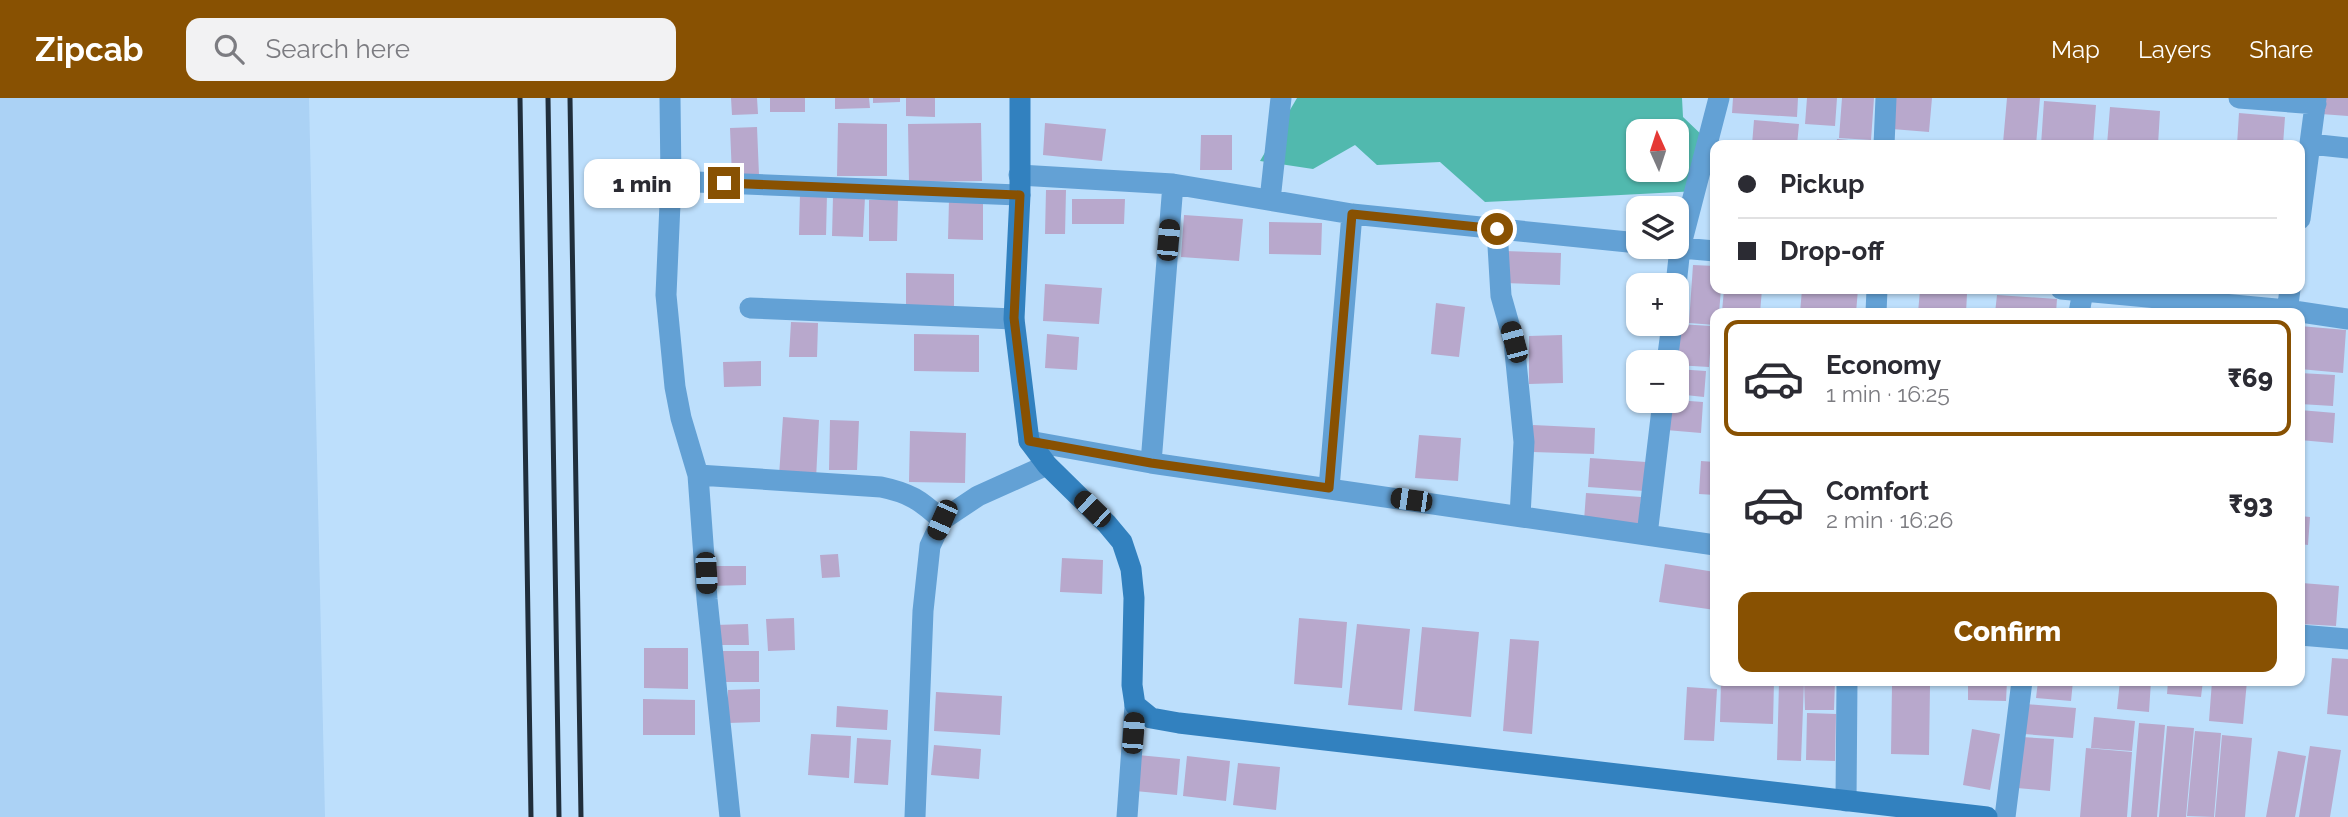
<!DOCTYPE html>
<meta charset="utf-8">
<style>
:root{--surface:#fff;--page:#f2f2f3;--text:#2b2b33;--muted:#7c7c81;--line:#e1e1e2;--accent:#885102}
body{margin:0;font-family:Raleway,sans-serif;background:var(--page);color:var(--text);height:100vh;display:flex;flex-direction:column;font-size:26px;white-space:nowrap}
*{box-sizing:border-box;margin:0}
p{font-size:23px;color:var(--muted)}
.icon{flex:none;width:38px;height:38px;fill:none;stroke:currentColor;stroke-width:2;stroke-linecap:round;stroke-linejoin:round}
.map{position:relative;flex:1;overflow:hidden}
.sheet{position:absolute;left:1710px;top:210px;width:595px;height:378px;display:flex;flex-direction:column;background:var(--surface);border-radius:14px;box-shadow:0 2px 5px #0004}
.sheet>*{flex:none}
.guide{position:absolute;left:1710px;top:42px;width:595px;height:154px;border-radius:14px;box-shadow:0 2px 5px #0004;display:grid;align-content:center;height:154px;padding:0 28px;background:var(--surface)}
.needle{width:46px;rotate:357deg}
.fabs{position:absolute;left:1626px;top:21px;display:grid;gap:14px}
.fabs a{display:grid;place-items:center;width:63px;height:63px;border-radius:14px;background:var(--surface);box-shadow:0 2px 5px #0004;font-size:35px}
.end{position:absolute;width:32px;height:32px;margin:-16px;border:9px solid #885102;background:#fff;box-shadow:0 0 0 4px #fff}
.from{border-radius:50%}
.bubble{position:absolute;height:49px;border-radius:14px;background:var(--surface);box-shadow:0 2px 5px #0004;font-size:23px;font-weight:800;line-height:49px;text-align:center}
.car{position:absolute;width:21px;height:42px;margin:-21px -10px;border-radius:9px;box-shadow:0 0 5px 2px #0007;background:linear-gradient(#222 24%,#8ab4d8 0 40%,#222 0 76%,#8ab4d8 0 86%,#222 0)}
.guide b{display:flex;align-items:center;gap:24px;height:66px;font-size:26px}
.guide b+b{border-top:2px solid var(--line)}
.guide i{width:18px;height:18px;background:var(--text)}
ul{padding:12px 0 0;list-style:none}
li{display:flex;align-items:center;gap:21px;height:116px;margin:0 14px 10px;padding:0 14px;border:4px solid transparent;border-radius:14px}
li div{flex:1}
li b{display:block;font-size:26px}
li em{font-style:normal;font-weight:800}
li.current{border-color:var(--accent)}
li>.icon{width:63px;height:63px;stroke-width:1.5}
.button{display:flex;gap:14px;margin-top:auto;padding:14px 28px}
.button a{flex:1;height:80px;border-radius:14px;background:var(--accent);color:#fff;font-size:28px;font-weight:800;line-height:80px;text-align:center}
header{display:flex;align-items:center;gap:42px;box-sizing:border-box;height:98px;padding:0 35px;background:var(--accent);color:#fff}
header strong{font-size:33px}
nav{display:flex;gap:38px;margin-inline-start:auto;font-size:24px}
.search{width:490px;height:63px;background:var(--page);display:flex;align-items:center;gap:18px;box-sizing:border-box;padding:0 24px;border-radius:14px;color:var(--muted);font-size:26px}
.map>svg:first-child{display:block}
.built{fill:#abd2f5}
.water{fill:#51b9ae;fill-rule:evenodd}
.building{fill:#b8a8cc}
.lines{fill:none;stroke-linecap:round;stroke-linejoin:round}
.street{stroke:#63a1d5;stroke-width:21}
.secondary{stroke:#3281bf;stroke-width:21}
.rail{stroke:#202e3b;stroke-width:5}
.route{stroke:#885102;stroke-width:9}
</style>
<header>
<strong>Zipcab</strong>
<div class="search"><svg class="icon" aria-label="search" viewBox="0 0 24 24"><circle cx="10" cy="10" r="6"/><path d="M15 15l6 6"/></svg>Search here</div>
<nav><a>Map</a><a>Layers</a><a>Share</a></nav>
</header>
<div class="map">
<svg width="2348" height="719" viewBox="0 0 2348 719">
<rect width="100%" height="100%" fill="#bddffc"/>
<path class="built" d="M 0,0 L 309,0 L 325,719 L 0,719 Z"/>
<path class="water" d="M 1297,0 L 1682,0 L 1683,19 L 1705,40 L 1698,93 L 1485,104 L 1440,64 L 1377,67 L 1355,47 L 1313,71 L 1260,63 ZM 1638,33 L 1676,33 L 1676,72 L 1638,72 Z"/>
<path class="building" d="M 731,0 L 757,0 L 758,16 L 732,17 Z
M 770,0 L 805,0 L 805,14 L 770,14 Z
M 835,0 L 869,0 L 870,10 L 835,11 Z
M 873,0 L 900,0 L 900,4 L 873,5 Z
M 906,0 L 935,0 L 935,19 L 906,18 Z
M 1733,0 L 1798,0 L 1797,19 L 1732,15 Z
M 1807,0 L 1837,0 L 1835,28 L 1805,26 Z
M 1842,0 L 1874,0 L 1871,42 L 1839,40 Z
M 1894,0 L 1932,0 L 1929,34 L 1892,31 Z
M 2007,0 L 2040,0 L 2036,47 L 2003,45 Z
M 2322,0 L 2348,0 L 2348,18 L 2321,16 Z
M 2044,3 L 2096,7 L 2093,47 L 2041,47 Z
M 2110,9 L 2160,13 L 2158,47 L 2107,47 Z
M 2239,15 L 2285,19 L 2283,47 L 2237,47 Z
M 1754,22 L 1799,26 L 1797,47 L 1752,47 Z
M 838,25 L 887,26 L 887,78 L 837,78 Z
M 981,25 L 982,83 L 909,84 L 908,26 Z
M 1045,25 L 1106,31 L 1102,63 L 1043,57 Z
M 757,29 L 759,77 L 732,78 L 730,30 Z
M 1201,37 L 1232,37 L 1232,72 L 1200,72 Z
M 1837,41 L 1873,44 L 1873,47 L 1836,47 Z
M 1046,92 L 1066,92 L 1065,136 L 1045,136 Z
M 800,96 L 827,96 L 826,137 L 799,137 Z
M 833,99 L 865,99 L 863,139 L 832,138 Z
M 1072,101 L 1125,101 L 1124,126 L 1072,126 Z
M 869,102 L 898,102 L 897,143 L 869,143 Z
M 949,102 L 983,103 L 983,142 L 948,141 Z
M 1184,117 L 1243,121 L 1239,163 L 1181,159 Z
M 1269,124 L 1322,125 L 1321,157 L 1269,156 Z
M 1505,153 L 1561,155 L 1560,187 L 1504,185 Z
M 1693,167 L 1715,168 L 1715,191 L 1721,191 L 1719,215 L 1715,215 L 1715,227 L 1689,225 Z
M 906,175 L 954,176 L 954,215 L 906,214 Z
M 1045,186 L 1102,190 L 1099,226 L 1043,223 Z
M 1724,191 L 1762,191 L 1760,215 L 1722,214 Z
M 1802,191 L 1858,191 L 1856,215 L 1800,215 Z
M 1920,192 L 1967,196 L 1966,215 L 1918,215 Z
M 1997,197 L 2057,201 L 2056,215 L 1995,215 Z
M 1436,205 L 1465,209 L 1459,259 L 1431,256 Z
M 791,224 L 818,225 L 817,259 L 789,259 Z
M 1678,226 L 1712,228 L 1709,269 L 1676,267 Z
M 2300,228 L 2346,232 L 2343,275 L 2300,271 Z
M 914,236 L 979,237 L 979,274 L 914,273 Z
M 1047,236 L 1079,239 L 1077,272 L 1045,270 Z
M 1562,237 L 1563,285 L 1529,286 L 1529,238 Z
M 761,263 L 761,288 L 724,289 L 723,264 Z
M 1676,271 L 1706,273 L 1704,299 L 1676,296 Z
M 2300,275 L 2335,277 L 2333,308 L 2300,306 Z
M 1676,302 L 1703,304 L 1701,335 L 1666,332 L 1668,303 Z
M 2300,312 L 2335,315 L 2333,345 L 2300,342 Z
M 783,319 L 819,322 L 816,381 L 779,378 Z
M 830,322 L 859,323 L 857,372 L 829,372 Z
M 1533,327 L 1595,330 L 1594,356 L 1533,354 Z
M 910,333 L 966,335 L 965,385 L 909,384 Z
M 1419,337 L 1461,340 L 1458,383 L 1415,380 Z
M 1590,360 L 1646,364 L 1644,393 L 1588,389 Z
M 1701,363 L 1715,364 L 1715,397 L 1699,396 Z
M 1586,395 L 1641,399 L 1639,427 L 1584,423 Z
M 2300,418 L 2310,419 L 2308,447 L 2300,446 Z
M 838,456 L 840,479 L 822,480 L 820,457 Z
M 1062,460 L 1103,462 L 1102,496 L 1060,494 Z
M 1665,466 L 1715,474 L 1715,512 L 1659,504 Z
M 709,468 L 746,468 L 746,487 L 709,488 Z
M 2302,485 L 2339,488 L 2336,528 L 2300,526 Z
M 794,520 L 795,552 L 768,553 L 766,521 Z
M 1299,520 L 1347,524 L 1342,590 L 1294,586 Z
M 748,526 L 749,547 L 715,547 L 715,527 Z
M 1357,526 L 1410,531 L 1402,612 L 1348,607 Z
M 1422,529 L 1479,534 L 1471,619 L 1414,613 Z
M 1510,541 L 1539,543 L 1532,636 L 1503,633 Z
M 644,550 L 688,550 L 688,591 L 644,590 Z
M 720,553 L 759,553 L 759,584 L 720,584 Z
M 2332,560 L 2348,561 L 2348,618 L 2327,616 Z
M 1721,583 L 1774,583 L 1773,626 L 1720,624 Z
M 1804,583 L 1835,583 L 1834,612 L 1805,612 Z
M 1968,583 L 2007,583 L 2006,603 L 1968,602 Z
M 2038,583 L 2073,583 L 2071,603 L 2036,600 Z
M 2120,583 L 2151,583 L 2149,614 L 2117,611 Z
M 2168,583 L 2203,583 L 2201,599 L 2167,596 Z
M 2212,583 L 2247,583 L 2243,626 L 2209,623 Z
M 1779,584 L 1804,584 L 1801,663 L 1777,662 Z
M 1892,587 L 1930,588 L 1929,657 L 1891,656 Z
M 1687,589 L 1717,591 L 1714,643 L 1684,642 Z
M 760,591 L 760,624 L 728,625 L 728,592 Z
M 936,594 L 1002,598 L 1000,637 L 934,633 Z
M 643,601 L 695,602 L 695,637 L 643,637 Z
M 2026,606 L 2076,610 L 2073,640 L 2024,636 Z
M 837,608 L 888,612 L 887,632 L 836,629 Z
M 1807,615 L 1836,616 L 1835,663 L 1806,662 Z
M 2094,619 L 2135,623 L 2132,653 L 2091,650 Z
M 2139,625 L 2165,627 L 2157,719 L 2131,719 Z
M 2167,628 L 2194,630 L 2186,719 L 2159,719 Z
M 1972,631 L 2000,636 L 1990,692 L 1963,687 Z
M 2195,633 L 2221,635 L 2214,719 L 2187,718 Z
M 811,636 L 851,638 L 849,680 L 808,677 Z
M 2222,637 L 2252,640 L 2245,719 L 2215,719 Z
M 2022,639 L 2054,641 L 2050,693 L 2017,690 Z
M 857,640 L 891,642 L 888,687 L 854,685 Z
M 934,647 L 981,651 L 979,681 L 931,677 Z
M 2310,648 L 2341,652 L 2330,719 L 2299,719 Z
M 2086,650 L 2132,654 L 2127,719 L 2080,719 Z
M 2278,653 L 2306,658 L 2295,719 L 2266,719 Z
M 1138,657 L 1180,661 L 1177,697 L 1135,693 Z
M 1187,658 L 1230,663 L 1226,703 L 1183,698 Z
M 1238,665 L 1280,669 L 1276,712 L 1233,707 Z"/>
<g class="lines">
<path class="street" d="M 670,0 L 671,83 L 666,197 L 675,289 L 681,320 L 698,377 L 707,501 L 730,719
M 2239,0 L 2316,6
M 2310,46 L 2348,50
M 1884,47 L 1886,0
M 1019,77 L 1173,86 L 1352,116 L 1638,145
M 671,83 L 1020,97
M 1270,102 L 1281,0
M 2300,121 L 2316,0
M 1497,131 L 1501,198 L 1514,244 L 1524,344 L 1520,418
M 1670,149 L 1715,153
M 1676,187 L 1680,150 L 1719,0
M 2061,191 L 2083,193 L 2079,215
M 2083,193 L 2287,212 L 2348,221
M 750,210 L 1014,221
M 1876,215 L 1877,191
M 2287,215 L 2290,191
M 1667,264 L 1672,226
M 1029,343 L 1151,365 L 1715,447
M 1151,365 L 1173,86
M 698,377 L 881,389 C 910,395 920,402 942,422
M 1329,390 L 1352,116
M 1647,437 L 1663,303
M 2300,537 L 2348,541
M 1846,703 L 1847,583
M 915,719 L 923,513 L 930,448 L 942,422 L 978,398 L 1047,367
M 1127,719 L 1135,607
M 2005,719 L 2022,583"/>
<path class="secondary" d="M 1020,0 L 1020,97 L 1014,221 L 1029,343 L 1047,367 L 1107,426 L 1122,444 L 1131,471 L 1134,500 L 1132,587 L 1135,607 L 1151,620 L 1179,625 L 1987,719"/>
<path class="rail" d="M 520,0 L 531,719
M 548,0 L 559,719
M 570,0 L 581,719"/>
</g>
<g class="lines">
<path class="route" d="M 724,85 L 1020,97 L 1014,220 L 1029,343 L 1151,365 L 1329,390 L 1352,116 L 1497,131"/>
</g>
</svg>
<div class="fabs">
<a><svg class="needle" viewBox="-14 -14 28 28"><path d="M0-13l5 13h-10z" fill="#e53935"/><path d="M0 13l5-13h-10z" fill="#7c7c81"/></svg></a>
<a><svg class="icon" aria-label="layers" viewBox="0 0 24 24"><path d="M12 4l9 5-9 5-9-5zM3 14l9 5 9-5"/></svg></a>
<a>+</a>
<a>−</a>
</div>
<i class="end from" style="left:1497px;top:131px"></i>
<i class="end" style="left:724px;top:85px"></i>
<div class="bubble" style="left:584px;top:61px;width:116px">1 min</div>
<i class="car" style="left:1168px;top:142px;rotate:5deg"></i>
<i class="car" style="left:1514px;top:244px;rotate:345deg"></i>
<i class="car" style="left:1411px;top:402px;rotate:278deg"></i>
<i class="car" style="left:1092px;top:411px;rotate:314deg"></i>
<i class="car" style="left:942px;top:422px;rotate:204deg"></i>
<i class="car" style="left:706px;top:475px;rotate:177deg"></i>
<i class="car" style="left:1133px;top:635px;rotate:4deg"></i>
<div class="guide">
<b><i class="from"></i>Pickup</b>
<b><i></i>Drop-off</b>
</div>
<section class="sheet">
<ul>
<li class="current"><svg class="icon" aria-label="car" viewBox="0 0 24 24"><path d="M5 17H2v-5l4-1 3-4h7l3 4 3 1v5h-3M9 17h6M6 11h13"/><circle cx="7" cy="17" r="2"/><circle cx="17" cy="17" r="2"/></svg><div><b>Economy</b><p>1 min · 16:25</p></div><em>₹69</em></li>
<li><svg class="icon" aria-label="car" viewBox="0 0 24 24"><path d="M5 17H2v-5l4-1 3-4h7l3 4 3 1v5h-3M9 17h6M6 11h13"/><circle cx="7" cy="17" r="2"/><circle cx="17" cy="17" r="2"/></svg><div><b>Comfort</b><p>2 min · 16:26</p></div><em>₹93</em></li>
</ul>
<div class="button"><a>Confirm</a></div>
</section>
</div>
